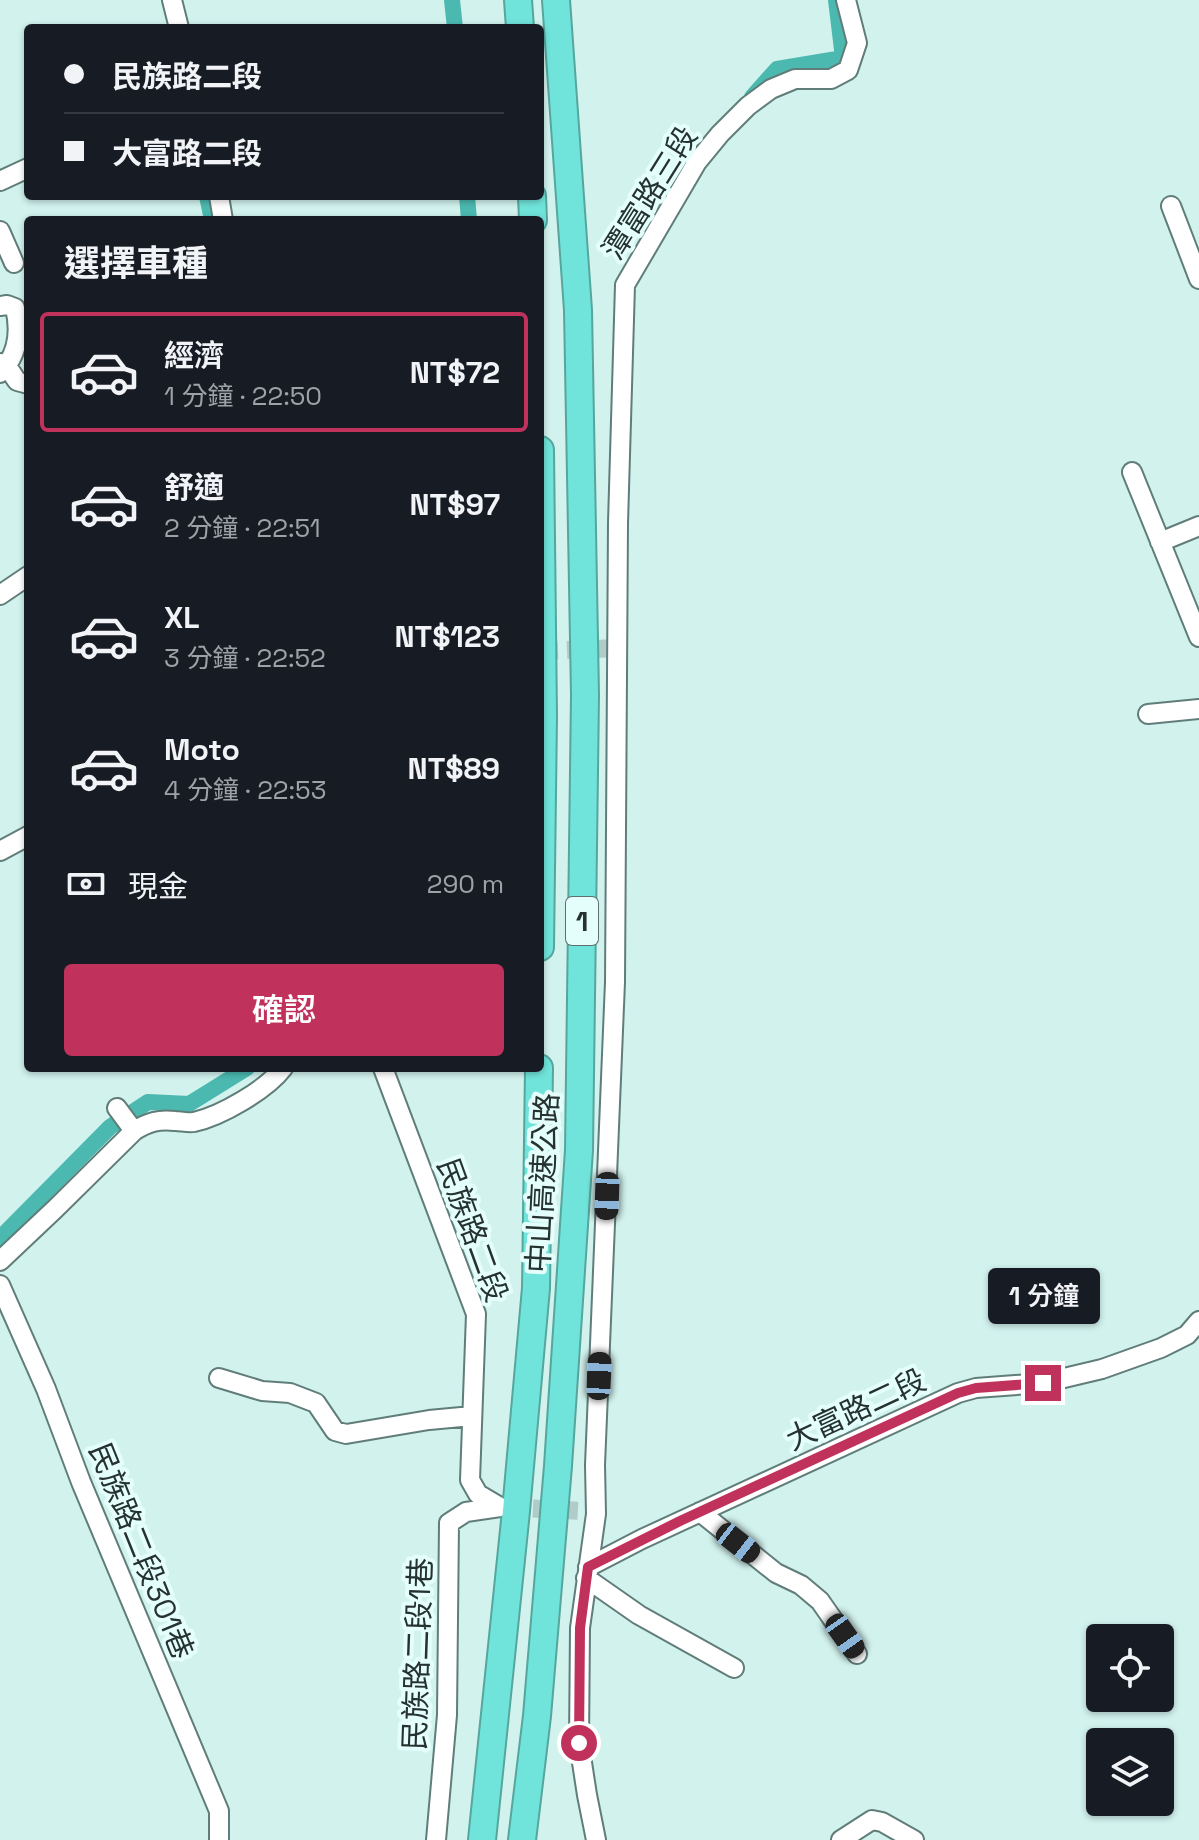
<!DOCTYPE html>
<html lang="zh-TW">
<meta charset="utf-8">
<style>
:root{--surface:#171b24;--page:#242831;--text:#f1f3f6;--muted:#9ea1a6;--line:#363941;--accent:#c0315c}
body{margin:0;font-family:"Space Grotesk","Noto Sans TC",sans-serif;background:var(--page);color:var(--text);height:100vh;display:flex;flex-direction:column;font-size:30px;white-space:nowrap}
*{box-sizing:border-box;margin:0}
p{font-size:26px;color:var(--muted)}
.icon{flex:none;width:44px;height:44px;fill:none;stroke:currentColor;stroke-width:2;stroke-linecap:round;stroke-linejoin:round}
.map{position:relative;flex:1;overflow:hidden}
.sheet{position:absolute;left:24px;top:216px;width:520px;height:856px;display:flex;flex-direction:column;background:var(--surface);border-radius:8px;box-shadow:0 2px 6px #0004}
.sheet>*{flex:none}
.guide{position:absolute;left:24px;top:24px;width:520px;height:176px;border-radius:8px;box-shadow:0 2px 6px #0004;display:grid;align-content:center;height:176px;padding:0 40px;background:var(--surface)}
.tools{position:absolute;left:1086px;top:1624px;display:grid;gap:16px}
.tools a{display:grid;place-items:center;width:88px;height:88px;border-radius:8px;background:var(--surface);box-shadow:0 2px 6px #0004;font-size:40px}
.end{position:absolute;width:36px;height:36px;margin:-18px;border:10px solid #c0315c;background:#fff;box-shadow:0 0 0 4px #fff}
.from{border-radius:50%}
.bubble{position:absolute;height:56px;border-radius:8px;background:var(--surface);box-shadow:0 2px 6px #0004;font-size:26px;font-weight:600;line-height:56px;text-align:center}
.car{position:absolute;width:24px;height:48px;margin:-24px -12px;border-radius:10px;box-shadow:0 0 6px 2px #0007;background:linear-gradient(#222 24%,#8ab4d8 0 40%,#222 0 76%,#8ab4d8 0 86%,#222 0)}
.guide b{display:flex;align-items:center;gap:28px;height:76px;font-size:30px}
.guide b+b{border-top:2px solid var(--line)}
.guide i{width:20px;height:20px;background:var(--text)}
ul{padding:0;list-style:none}
li{display:flex;align-items:center;gap:24px;height:120px;margin:0 16px 12px;padding:0 24px;border:4px solid transparent;border-radius:8px}
li div{flex:1}
li b{display:block;font-size:30px}
li em{font-style:normal;font-weight:600}
li.selected{border-color:var(--accent)}
li>.icon{width:72px;height:72px;stroke-width:1.5}
h2{padding:0 40px;font-size:36px;line-height:96px}
.pay{display:flex;align-items:center;gap:20px;height:88px;padding:0 40px;font-size:30px}
.pay p{margin-inline-start:auto}
.primary-button{display:flex;gap:16px;margin-top:auto;padding:16px 40px}
.primary-button a{flex:1;height:92px;border-radius:8px;background:var(--accent);color:#fff;font-size:32px;font-weight:600;line-height:92px;text-align:center}
.map>svg:first-child{display:block}
.lines{fill:none;stroke-linecap:round;stroke-linejoin:round}
.canal{stroke:#4bb9b0;stroke-width:16}
.minor-tunnel{stroke:#afccc8;stroke-width:18;stroke-dasharray:18 9;stroke-linecap:butt}
.minor-casing{stroke:#607d7a;stroke-width:22}
.highway-casing{stroke:#56a69e;stroke-width:30}
.minor{stroke:#fff;stroke-width:18}
.highway{stroke:#70e4da;stroke-width:26}
.route{stroke:#c0315c;stroke-width:10}
.labels{text-anchor:middle;stroke-width:8;stroke-linejoin:round;paint-order:stroke}
.shield{fill:#e4fefb;stroke:#5e6f6d;stroke-width:2}
.shield-label{font-size:28px;font-weight:bold;fill:#253230}
.street-label{font-size:30px;fill:#253230;stroke:#e4fefb}
</style>
<div class="map">
<svg width="1199" height="1840" viewBox="0 0 1199 1840">
<rect width="100%" height="100%" fill="#d2f2ee"/>
<g class="lines">
<path class="canal" d="M 452,0 L 455,28
M 752,97 L 777,69 L 843,58 L 836,0
M 207,196 L 212,220
M 467,196 L 469,220
M 0,1238 L 110,1127 L 148,1102 L 189,1104 L 247,1068"/>
<path class="minor-tunnel" d="M 540,651 L 617,648
M 506,1507 L 582,1511"/>
<g class="minor-casing">
<path id="minor" d="M 172,0 L 179,28
M 0,181 L 28,168
M 219,196 L 223,220
M 1171,206 L 1199,279
M 0,231 L 14,263
M 0,306 L 7,305 L 15,308 C 21,333 18,355 0,373
M 0,363 L 7,366 L 17,381 L 28,384
M 1132,472 L 1199,637
M 1160,542 L 1199,526
M 0,595 L 28,576
M 1148,714 L 1199,709
M 0,851 L 28,836
M 383,1068 L 476,1314 L 470,1480 L 478,1494 L 500,1507
M 117,1108 L 134,1131
M 0,1261 L 55,1209 L 134,1131 C 148,1122 159,1119 175,1121 C 181,1121 188,1123 194,1122 C 221,1116 266,1090 283,1068
M 0,1285 L 46,1389 L 81,1482 L 219,1811 L 219,1840
M 219,1378 L 262,1391 L 290,1393 L 316,1403 L 335,1431 L 346,1434 L 429,1420 L 472,1416
M 700,1512 L 776,1573 L 801,1585 L 820,1601 L 857,1654
M 588,1567 L 642,1539 L 958,1393 L 976,1388 L 1043,1383 L 1102,1369 L 1161,1348 L 1187,1335 L 1199,1321
M 586,1578 L 639,1615 L 734,1668
M 436,1840 L 447,1715 L 449,1523 L 466,1512 L 500,1507
M 596,1840 L 587,1795 L 579,1743 L 580,1628 L 596,1514 L 595,1465 L 615,982 L 618,523 L 625,285 L 697,162 L 720,134 L 748,106 L 771,89 L 795,79 L 831,79 L 848,70 L 857,43 L 846,0
M 841,1840 L 872,1820 L 882,1822 L 914,1840"/>
</g>
<g class="highway-casing">
<path id="highway" d="M 518,0 L 520,28
M 532,196 L 533,220
M 540,450 L 543,716 L 540,947
M 482,1840 L 516,1511 L 536,1288 L 539,1068
M 522,1840 L 537,1716 L 558,1466 L 579,1150 L 585,695 L 578,310 L 556,0"/>
</g>
<use href="#minor" class="minor"/>
<use href="#highway" class="highway"/>
</g>
<g class="lines">
<path class="route" d="M 579,1743 L 580,1628 L 588,1567 L 680,1521 L 958,1393 L 976,1388 L 1043,1383"/>
</g>
<g class="labels">
<rect class="shield" x="566" y="897" width="32" height="48" rx="6"/>
<g class="shield-label">
<text x="582" y="931">1</text>
</g>
<g class="street-label">
<text transform="translate(650 193) rotate(-58)" y="10">潭富路三段</text>
<text transform="translate(543 1183) rotate(-87)" y="10">中山高速公路</text>
<text transform="translate(472 1230) rotate(70)" y="10">民族路二段</text>
<text transform="translate(856 1410) rotate(-25)" y="10">大富路二段</text>
<text transform="translate(141 1551) rotate(68)" y="10">民族路二段301巷</text>
<text transform="translate(418 1654) rotate(-88)" y="10">民族路二段1巷</text>
</g>
</g>
</svg>
<div class="tools">
<a><svg class="icon" aria-label="locate" viewBox="0 0 24 24"><circle cx="12" cy="12" r="6"/><path d="M12 2v4M12 18v4M2 12h4M18 12h4"/></svg></a>
<a><svg class="icon" aria-label="layers" viewBox="0 0 24 24"><path d="M12 4l9 5-9 5-9-5zM3 14l9 5 9-5"/></svg></a>
</div>
<i class="end from" style="left:579px;top:1743px"></i>
<i class="end" style="left:1043px;top:1383px"></i>
<div class="bubble" style="left:988px;top:1268px;width:112px">1 分鐘</div>
<i class="car" style="left:607px;top:1196px;rotate:182deg"></i>
<i class="car" style="left:599px;top:1376px;rotate:2deg"></i>
<i class="car" style="left:738px;top:1543px;rotate:128deg"></i>
<i class="car" style="left:845px;top:1636px;rotate:145deg"></i>
<div class="guide">
<b><i class="from"></i>民族路二段</b>
<b><i></i>大富路二段</b>
</div>
<section class="sheet">
<h2>選擇車種</h2>
<ul>
<li class="selected"><svg class="icon" aria-label="car" viewBox="0 0 24 24"><path d="M5 17H2v-5l4-1 3-4h7l3 4 3 1v5h-3M9 17h6M6 11h13"/><circle cx="7" cy="17" r="2"/><circle cx="17" cy="17" r="2"/></svg><div><b>經濟</b><p>1 分鐘 · 22:50</p></div><em>NT$72</em></li>
<li><svg class="icon" aria-label="car" viewBox="0 0 24 24"><path d="M5 17H2v-5l4-1 3-4h7l3 4 3 1v5h-3M9 17h6M6 11h13"/><circle cx="7" cy="17" r="2"/><circle cx="17" cy="17" r="2"/></svg><div><b>舒適</b><p>2 分鐘 · 22:51</p></div><em>NT$97</em></li>
<li><svg class="icon" aria-label="car" viewBox="0 0 24 24"><path d="M5 17H2v-5l4-1 3-4h7l3 4 3 1v5h-3M9 17h6M6 11h13"/><circle cx="7" cy="17" r="2"/><circle cx="17" cy="17" r="2"/></svg><div><b>XL</b><p>3 分鐘 · 22:52</p></div><em>NT$123</em></li>
<li><svg class="icon" aria-label="car" viewBox="0 0 24 24"><path d="M5 17H2v-5l4-1 3-4h7l3 4 3 1v5h-3M9 17h6M6 11h13"/><circle cx="7" cy="17" r="2"/><circle cx="17" cy="17" r="2"/></svg><div><b>Moto</b><p>4 分鐘 · 22:53</p></div><em>NT$89</em></li>
</ul>
<div class="pay"><svg class="icon" aria-label="cash" viewBox="0 0 24 24"><path d="M3 7h18v10H3z"/><circle cx="12" cy="12" r="2"/></svg>現金<p>290 m</p></div>
<div class="primary-button"><a>確認</a></div>
</section>
</div>
